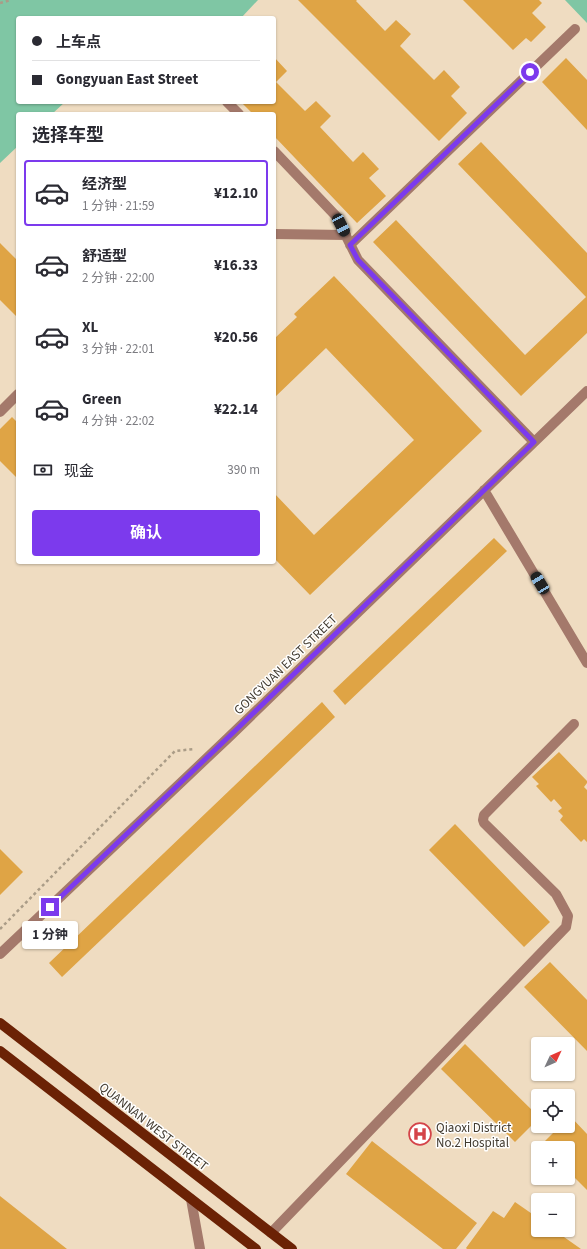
<!DOCTYPE html>
<html lang="zh">
<meta charset="utf-8">
<style>
:root{--surface:#fff;--page:#f2f2f3;--text:#2b2b33;--muted:#7c7c81;--line:#e1e1e2;--accent:#7c3aed}
body{margin:0;font-family:"Source Sans 3","Noto Sans SC",sans-serif;background:var(--page);color:var(--text);height:100vh;display:flex;flex-direction:column;font-size:15px;white-space:nowrap}
*{box-sizing:border-box;margin:0}
p{font-size:13px;color:var(--muted)}
.icon{flex:none;width:22px;height:22px;fill:none;stroke:currentColor;stroke-width:2;stroke-linecap:round;stroke-linejoin:round}
.map{position:relative;flex:1;overflow:hidden}
.details{position:absolute;left:16px;top:112px;width:260px;height:452px;display:flex;flex-direction:column;background:var(--surface);border-radius:4px;box-shadow:0 1px 3px #0004}
.details>*{flex:none}
.banner{position:absolute;left:16px;top:16px;width:260px;height:88px;border-radius:4px;box-shadow:0 1px 3px #0004;display:grid;align-content:center;height:88px;padding:0 16px;background:var(--surface)}
.needle{width:26px;rotate:46deg}
.tools{position:absolute;left:531px;top:1037px;display:grid;gap:8px}
.tools a{display:grid;place-items:center;width:44px;height:44px;border-radius:4px;background:var(--surface);box-shadow:0 1px 3px #0004;font-size:20px}
.end{position:absolute;width:18px;height:18px;margin:-9px;border:5px solid #7c3aed;background:#fff;box-shadow:0 0 0 2px #fff}
.from{border-radius:50%}
.bubble{position:absolute;height:28px;border-radius:4px;background:var(--surface);box-shadow:0 1px 3px #0004;font-size:13px;font-weight:700;line-height:28px;text-align:center}
.car{position:absolute;width:12px;height:24px;margin:-12px -6px;border-radius:5px;box-shadow:0 0 3px 1px #0007;background:linear-gradient(#222 24%,#8ab4d8 0 40%,#222 0 76%,#8ab4d8 0 86%,#222 0)}
.banner b{display:flex;align-items:center;gap:14px;height:38px;font-size:15px}
.banner b+b{border-top:1px solid var(--line)}
.banner i{width:10px;height:10px;background:var(--text)}
ul{padding:0;list-style:none}
li{display:flex;align-items:center;gap:12px;height:66px;margin:0 8px 6px;padding:0 8px;border:2px solid transparent;border-radius:4px}
li div{flex:1}
li b{display:block;font-size:15px}
li em{font-style:normal;font-weight:700}
li.active{border-color:var(--accent)}
li>.icon{width:36px;height:36px;stroke-width:1.5}
h2{padding:0 16px;font-size:18px;line-height:48px}
.pay{display:flex;align-items:center;gap:10px;height:44px;padding:0 16px;font-size:15px}
.pay p{margin-inline-start:auto}
.cta{display:flex;gap:8px;margin-top:auto;padding:8px 16px}
.cta a{flex:1;height:46px;border-radius:4px;background:var(--accent);color:#fff;font-size:16px;font-weight:700;line-height:46px;text-align:center}
.map>svg:first-child{display:block}
.green{fill:#7fc6a4}
.building{fill:#dfa445}
.lines{fill:none;stroke-linecap:round;stroke-linejoin:round}
.path{stroke:#aa9c87;stroke-width:2.5;stroke-dasharray:3 3;stroke-linecap:butt}
.minor{stroke:#a4796b;stroke-width:10}
.major{stroke:#6b2205;stroke-width:10}
.route{stroke:#7c3aed;stroke-width:5}
.labels{text-anchor:middle;stroke-width:3;stroke-linejoin:round;paint-order:stroke}
.street-label{font-size:13px;fill:#423b30;stroke:#fff}
.poi-label{font-size:13px;fill:#423b30;stroke:#fff;text-anchor:start}
</style>
<div class="map">
<svg width="587" height="1249" viewBox="0 0 587 1249">
<rect width="100%" height="100%" fill="#efdcc1"/>
<path class="green" d="M 0,0 L 258,0 L 241,18 L 18,18 L 18,102 L 65,102 L 52,114 L 18,114 L 18,146 L 0,163 Z
M 565,0 L 587,0 L 587,23 Z"/>
<path class="building" d="M 298,0 L 357,0 L 356,1 L 385,31 L 396,20 L 411,34 L 400,46 L 434,80 L 444,70 L 460,87 L 451,96 L 467,113 L 439,141 Z
M 463,0 L 539,0 L 542,3 L 532,13 L 546,27 L 531,42 L 526,38 L 513,50 Z
M 274,57 L 287,71 L 276,82 L 305,111 L 316,101 L 331,116 L 320,127 L 353,162 L 363,152 L 379,169 L 369,178 L 386,196 L 357,223 L 274,136 L 274,114 L 253,114 L 241,102 L 274,102 Z
M 566,58 L 587,80 L 587,130 L 542,82 Z
M 481,142 L 587,253 L 587,333 L 521,396 L 373,242 L 396,220 L 525,355 L 586,297 L 458,164 Z
M 0,243 L 18,261 L 18,318 L 0,300 Z
M 334,276 L 482,431 L 310,595 L 274,558 L 274,493 L 314,535 L 414,440 L 326,348 L 274,398 L 274,339 L 297,317 L 294,314 Z
M 12,417 L 18,423 L 18,479 L 0,461 L 0,429 Z
M 494,538 L 507,551 L 345,705 L 333,691 Z
M 322,702 L 335,717 L 62,977 L 49,963 Z
M 559,752 L 587,781 L 587,783 L 584,787 L 587,790 L 587,842 L 584,839 L 581,842 L 560,820 L 563,816 L 558,811 L 562,808 L 554,799 L 551,802 L 536,786 L 539,784 L 532,777 Z
M 455,824 L 550,922 L 524,947 L 429,850 Z
M 0,849 L 23,872 L 0,895 Z
M 550,962 L 587,1000 L 587,1051 L 524,987 Z
M 465,1044 L 538,1116 L 538,1119 L 515,1142 L 441,1069 Z
M 570,1116 L 587,1134 L 587,1190 L 568,1171 L 568,1148 L 546,1148 L 542,1144 L 560,1126 L 568,1126 L 568,1118 Z
M 372,1141 L 477,1223 L 456,1249 L 443,1249 L 346,1174 Z
M 0,1196 L 67,1249 L 0,1249 Z
M 515,1202 L 538,1218 L 538,1230 L 554,1230 L 581,1249 L 467,1249 L 466,1248 L 493,1211 L 504,1218 Z"/>
<g class="lines">
<path class="path" d="M 0,3 L 11,0
M 0,929 L 175,751 L 195,749"/>
<path class="minor" d="M 227,102 L 239,114
M 274,151 L 336,216 L 358,260 L 534,442
M 274,234 L 346,235
M 350,245 L 575,29
M 0,412 L 18,394
M 484,490 L 587,663
M 0,954 L 228,738 L 587,391
M 191,1199 L 200,1249
M 271,1233 L 566,927 L 568,916 L 556,894 L 484,823 L 483,820 L 484,815 L 574,724"/>
<path class="major" d="M 0,1023 L 292,1249
M 0,1051 L 256,1249"/>
</g>
<g class="lines">
<path class="route" d="M 50,907 L 239,727 L 534,442 L 358,260 L 350,245 L 530,72"/>
</g>
<defs>
<g id="hospital-ring" transform="scale(1.15)"><circle r="9.5" fill="#fff" stroke="#d44449" stroke-width="1.5"/><path d="M-5-5h3v3.5h4V-5h3V5h-3V1.5h-4V5h-3Z" fill="#d44449"/></g>
</defs>
<g fill-rule="evenodd">
<use href="#hospital-ring" x="420" y="1134"/>
</g>
<g class="labels">
<g class="street-label">
<text transform="translate(285 664) rotate(-44)" y="5">GONGYUAN EAST STREET</text>
<text transform="translate(154 1126) rotate(38)" y="5">QUANNAN WEST STREET</text>
</g>
<g class="poi-label">
<text x="436" y="1132">Qiaoxi District<tspan x="436" dy="15">No.2 Hospital</tspan></text>
</g>
</g>
</svg>
<div class="tools">
<a><svg class="needle" viewBox="-14 -14 28 28"><path d="M0-13l5 13h-10z" fill="#e53935"/><path d="M0 13l5-13h-10z" fill="#7c7c81"/></svg></a>
<a><svg class="icon" aria-label="locate" viewBox="0 0 24 24"><circle cx="12" cy="12" r="6"/><path d="M12 2v4M12 18v4M2 12h4M18 12h4"/></svg></a>
<a>+</a>
<a>−</a>
</div>
<i class="end from" style="left:530px;top:72px"></i>
<i class="end" style="left:50px;top:907px"></i>
<div class="bubble" style="left:22px;top:921px;width:56px">1 分钟</div>
<i class="car" style="left:341px;top:225px;rotate:153deg"></i>
<i class="car" style="left:540px;top:583px;rotate:329deg"></i>
<div class="banner">
<b><i class="from"></i>上车点</b>
<b><i></i>Gongyuan East Street</b>
</div>
<section class="details">
<h2>选择车型</h2>
<ul>
<li class="active"><svg class="icon" aria-label="car" viewBox="0 0 24 24"><path d="M5 17H2v-5l4-1 3-4h7l3 4 3 1v5h-3M9 17h6M6 11h13"/><circle cx="7" cy="17" r="2"/><circle cx="17" cy="17" r="2"/></svg><div><b>经济型</b><p>1 分钟 · 21:59</p></div><em>¥12.10</em></li>
<li><svg class="icon" aria-label="car" viewBox="0 0 24 24"><path d="M5 17H2v-5l4-1 3-4h7l3 4 3 1v5h-3M9 17h6M6 11h13"/><circle cx="7" cy="17" r="2"/><circle cx="17" cy="17" r="2"/></svg><div><b>舒适型</b><p>2 分钟 · 22:00</p></div><em>¥16.33</em></li>
<li><svg class="icon" aria-label="car" viewBox="0 0 24 24"><path d="M5 17H2v-5l4-1 3-4h7l3 4 3 1v5h-3M9 17h6M6 11h13"/><circle cx="7" cy="17" r="2"/><circle cx="17" cy="17" r="2"/></svg><div><b>XL</b><p>3 分钟 · 22:01</p></div><em>¥20.56</em></li>
<li><svg class="icon" aria-label="car" viewBox="0 0 24 24"><path d="M5 17H2v-5l4-1 3-4h7l3 4 3 1v5h-3M9 17h6M6 11h13"/><circle cx="7" cy="17" r="2"/><circle cx="17" cy="17" r="2"/></svg><div><b>Green</b><p>4 分钟 · 22:02</p></div><em>¥22.14</em></li>
</ul>
<div class="pay"><svg class="icon" aria-label="cash" viewBox="0 0 24 24"><path d="M3 7h18v10H3z"/><circle cx="12" cy="12" r="2"/></svg>现金<p>390 m</p></div>
<div class="cta"><a>确认</a></div>
</section>
</div>
